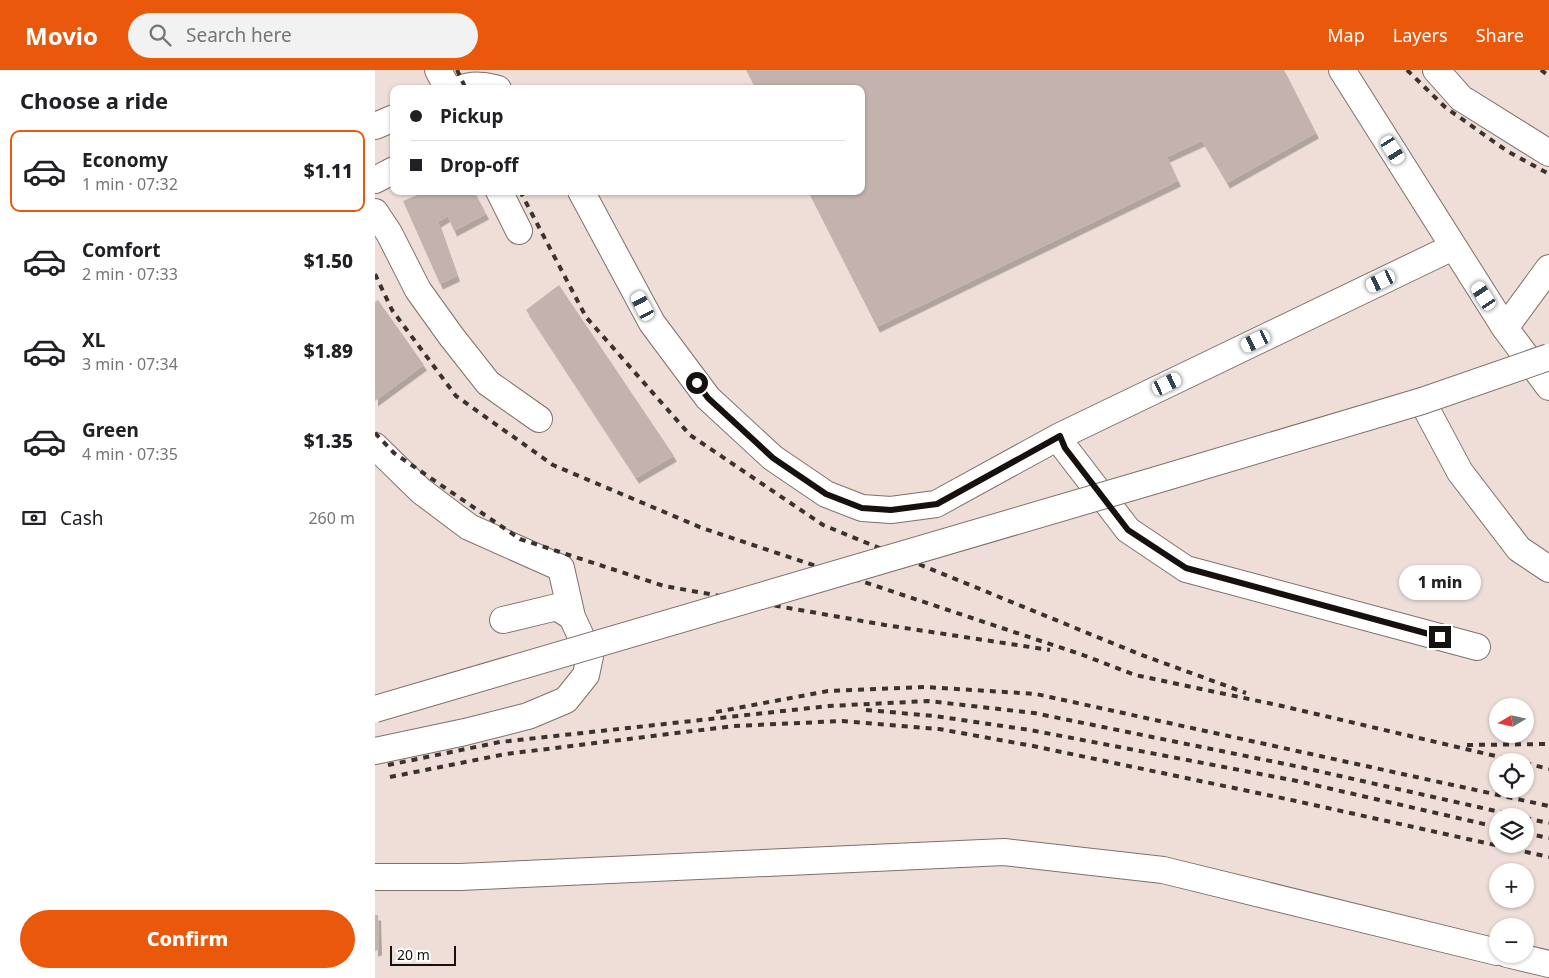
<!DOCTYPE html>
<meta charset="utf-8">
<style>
:root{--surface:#fff;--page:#f2f2f2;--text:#202124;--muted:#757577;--line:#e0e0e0;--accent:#ea580c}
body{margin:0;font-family:"Noto Sans",sans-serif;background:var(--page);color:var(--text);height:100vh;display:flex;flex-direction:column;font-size:19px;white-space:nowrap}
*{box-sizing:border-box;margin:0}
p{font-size:16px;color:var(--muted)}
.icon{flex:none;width:28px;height:28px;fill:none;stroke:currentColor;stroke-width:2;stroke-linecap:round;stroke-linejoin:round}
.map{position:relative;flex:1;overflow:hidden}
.details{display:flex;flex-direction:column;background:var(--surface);width:375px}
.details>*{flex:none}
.top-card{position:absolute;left:15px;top:15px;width:475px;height:110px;border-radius:10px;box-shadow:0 1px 4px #0004;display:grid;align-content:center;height:110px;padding:0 20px;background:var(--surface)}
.needle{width:32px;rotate:261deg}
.buttons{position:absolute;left:1114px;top:628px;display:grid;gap:10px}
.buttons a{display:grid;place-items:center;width:45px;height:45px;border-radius:50%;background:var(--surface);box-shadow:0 1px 4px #0004;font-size:25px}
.scale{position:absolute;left:15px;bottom:12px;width:66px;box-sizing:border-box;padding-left:5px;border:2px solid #16110f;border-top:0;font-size:14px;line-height:18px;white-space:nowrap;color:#16110f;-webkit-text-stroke:4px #fff;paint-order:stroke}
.end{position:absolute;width:22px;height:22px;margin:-11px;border:6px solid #16110f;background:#fff;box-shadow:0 0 0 2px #fff}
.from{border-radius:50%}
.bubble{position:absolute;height:35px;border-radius:18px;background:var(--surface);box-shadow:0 1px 4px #0004;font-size:16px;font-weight:800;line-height:35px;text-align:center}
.car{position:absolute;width:15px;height:30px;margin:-15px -8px;border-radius:6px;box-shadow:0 0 4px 1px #0007;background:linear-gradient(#fff 24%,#345 0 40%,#fff 0 76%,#345 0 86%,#fff 0)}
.top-card b{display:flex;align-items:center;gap:18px;height:48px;font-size:19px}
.top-card b+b{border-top:1px solid var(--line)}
.top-card i{width:12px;height:12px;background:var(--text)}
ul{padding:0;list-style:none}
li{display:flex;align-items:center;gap:15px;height:82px;margin:0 10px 8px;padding:0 10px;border:2px solid transparent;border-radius:10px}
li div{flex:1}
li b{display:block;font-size:19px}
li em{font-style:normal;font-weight:800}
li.selected{border-color:var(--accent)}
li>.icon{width:45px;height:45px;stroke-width:1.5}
h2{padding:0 20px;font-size:22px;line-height:60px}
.pay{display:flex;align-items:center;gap:12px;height:55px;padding:0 20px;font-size:19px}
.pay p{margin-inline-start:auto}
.cta{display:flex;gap:10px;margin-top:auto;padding:10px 20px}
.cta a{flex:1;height:58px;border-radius:30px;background:var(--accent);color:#fff;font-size:20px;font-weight:800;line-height:58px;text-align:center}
header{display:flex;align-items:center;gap:30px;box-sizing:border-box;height:70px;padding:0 25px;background:var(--accent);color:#fff}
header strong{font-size:24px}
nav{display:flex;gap:28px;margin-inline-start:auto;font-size:18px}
.search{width:350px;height:45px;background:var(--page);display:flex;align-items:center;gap:12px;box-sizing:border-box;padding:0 18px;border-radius:28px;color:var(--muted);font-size:19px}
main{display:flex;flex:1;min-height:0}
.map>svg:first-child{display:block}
.building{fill:#c3b2ad;filter:url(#shadow)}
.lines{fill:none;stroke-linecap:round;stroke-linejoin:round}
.minor-casing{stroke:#7f706b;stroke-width:28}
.minor{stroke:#fff;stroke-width:26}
.rail{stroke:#39322f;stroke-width:4;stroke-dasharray:6 6;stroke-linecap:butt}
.minor-bridge-casing{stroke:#7f706b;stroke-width:28;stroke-linecap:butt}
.minor-bridge{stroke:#fff;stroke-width:26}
.route{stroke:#16110f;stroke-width:6}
</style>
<header>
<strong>Movio</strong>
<div class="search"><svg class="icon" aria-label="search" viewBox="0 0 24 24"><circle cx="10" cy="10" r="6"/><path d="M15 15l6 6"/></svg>Search here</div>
<nav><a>Map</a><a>Layers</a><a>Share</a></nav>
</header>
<main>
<section class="details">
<h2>Choose a ride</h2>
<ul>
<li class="selected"><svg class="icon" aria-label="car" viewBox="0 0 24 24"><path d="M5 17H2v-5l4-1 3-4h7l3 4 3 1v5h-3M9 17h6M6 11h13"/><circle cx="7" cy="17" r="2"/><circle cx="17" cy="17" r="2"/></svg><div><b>Economy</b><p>1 min · 07:32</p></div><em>$1.11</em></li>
<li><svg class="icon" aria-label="car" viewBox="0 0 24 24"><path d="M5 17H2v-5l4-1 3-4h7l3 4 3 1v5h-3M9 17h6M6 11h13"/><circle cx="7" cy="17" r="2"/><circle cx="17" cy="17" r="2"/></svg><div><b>Comfort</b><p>2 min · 07:33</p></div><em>$1.50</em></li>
<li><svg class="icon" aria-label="car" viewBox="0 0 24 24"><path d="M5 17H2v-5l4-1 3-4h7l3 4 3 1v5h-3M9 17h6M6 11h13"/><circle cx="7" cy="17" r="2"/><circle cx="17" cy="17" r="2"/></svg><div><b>XL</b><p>3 min · 07:34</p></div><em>$1.89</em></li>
<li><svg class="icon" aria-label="car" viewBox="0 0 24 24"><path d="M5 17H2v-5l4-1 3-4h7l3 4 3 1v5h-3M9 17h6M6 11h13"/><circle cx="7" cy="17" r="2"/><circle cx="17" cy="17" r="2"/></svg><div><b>Green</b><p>4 min · 07:35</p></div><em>$1.35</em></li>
</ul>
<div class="pay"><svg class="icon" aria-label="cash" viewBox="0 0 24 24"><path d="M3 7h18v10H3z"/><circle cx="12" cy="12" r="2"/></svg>Cash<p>260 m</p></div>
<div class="cta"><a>Confirm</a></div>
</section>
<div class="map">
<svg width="1174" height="908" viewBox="0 0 1174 908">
<defs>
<filter id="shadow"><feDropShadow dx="3" dy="5.5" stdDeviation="0" flood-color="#0004"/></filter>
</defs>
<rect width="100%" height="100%" fill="#efded8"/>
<path class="building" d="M 371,0 L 909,0 L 941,63 L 852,113 L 827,71 L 792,87 L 803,111 L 502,257 L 433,121 L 486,121 L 486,19 L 381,19 Z
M 52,121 L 99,121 L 111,144 L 79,161 L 73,146 L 63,152 L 82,206 L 65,214 L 28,131 Z
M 184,215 L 299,386 L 261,408 L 151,240 Z
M 3,230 L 49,295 L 0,331 L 0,232 Z
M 0,845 L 3,845 L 4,880 L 0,881 Z"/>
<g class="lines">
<g class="minor-casing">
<path id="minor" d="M 63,0 L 73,19
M 967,0 L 1130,258 L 1174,317
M 1061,0 L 1086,28 L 1174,83
M 85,19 C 96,14 112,15 123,19
M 0,56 L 19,48
M 0,110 L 19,100
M 124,121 L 144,161
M 206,121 L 277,253 L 333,328 L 398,388 L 451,424 L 487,438 L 516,440 L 561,434 L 685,366
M 0,142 L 14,163 L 43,220 L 76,266 L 113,313 L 164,349
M 1078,177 L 685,366 L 690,378 L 753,460 L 811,499 L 1102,577
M 1130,258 L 1174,198
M 1047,331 L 1085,402 L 1144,479 L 1174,499
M 0,376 L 46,421 L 94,457 L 186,498 L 197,547
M 0,681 L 90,662 L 153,646 L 191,630 L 211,605 L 215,586 L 197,547 L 182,537 L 128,550
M 0,807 L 85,807 L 629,782 L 788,800 L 1122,882
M 1132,884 L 1174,894"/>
</g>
<use href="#minor" class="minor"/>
<path class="rail" d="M 82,0 L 91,19
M 1032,0 L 1070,37 L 1132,81 L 1174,104
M 1166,0 L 1174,6
M 145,121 L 211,247 L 315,365 L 448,455 L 764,584 L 871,623
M 0,204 L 17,240 L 81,326 L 178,395 L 327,458 L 708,585 L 760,605 L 907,636 L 1142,691
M 0,363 L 19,383 L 145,469 L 289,516 L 510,555 L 675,580
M 491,640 L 560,646 L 655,660 L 922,711 L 1122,757
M 341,642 L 453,621 L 551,617 L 661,624 L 1174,736
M 1092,675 L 1174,674
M 1150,693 L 1174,699
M 13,695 L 125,672 L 454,636 L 553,631 L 659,643 L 925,697 L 1143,746
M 15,707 L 131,684 L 359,656 L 467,651 L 564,659 L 658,676 L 921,731 L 1174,787
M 1150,748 L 1174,753
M 1150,763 L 1174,768"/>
<g class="minor-bridge-casing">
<path id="minor-bridge" d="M 0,639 L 778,411 L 1047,331 L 1174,287"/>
</g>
<use href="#minor-bridge" class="minor-bridge"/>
</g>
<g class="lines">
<path class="route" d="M 322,313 L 333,328 L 398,388 L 451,424 L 487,438 L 516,440 L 562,434 L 685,366 L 690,378 L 753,460 L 811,498 L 1065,567"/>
</g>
</svg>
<div class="buttons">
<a><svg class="needle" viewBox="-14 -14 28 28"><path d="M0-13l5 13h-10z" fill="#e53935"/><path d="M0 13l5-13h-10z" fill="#757577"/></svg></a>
<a><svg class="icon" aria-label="locate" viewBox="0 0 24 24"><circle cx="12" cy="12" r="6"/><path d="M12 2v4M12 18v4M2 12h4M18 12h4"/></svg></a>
<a><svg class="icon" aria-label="layers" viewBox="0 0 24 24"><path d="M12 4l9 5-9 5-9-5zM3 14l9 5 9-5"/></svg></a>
<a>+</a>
<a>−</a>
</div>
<div class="scale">20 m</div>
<i class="end from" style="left:322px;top:313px"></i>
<i class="end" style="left:1065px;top:567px"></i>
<div class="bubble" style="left:1024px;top:495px;width:82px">1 min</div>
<i class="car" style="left:1018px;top:80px;rotate:148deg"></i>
<i class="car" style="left:1006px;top:211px;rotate:244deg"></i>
<i class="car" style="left:1109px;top:226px;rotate:327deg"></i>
<i class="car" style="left:268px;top:236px;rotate:332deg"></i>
<i class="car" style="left:881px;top:271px;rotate:244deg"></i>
<i class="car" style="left:792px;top:314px;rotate:64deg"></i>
<div class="top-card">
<b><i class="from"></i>Pickup</b>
<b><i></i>Drop-off</b>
</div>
</div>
</main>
